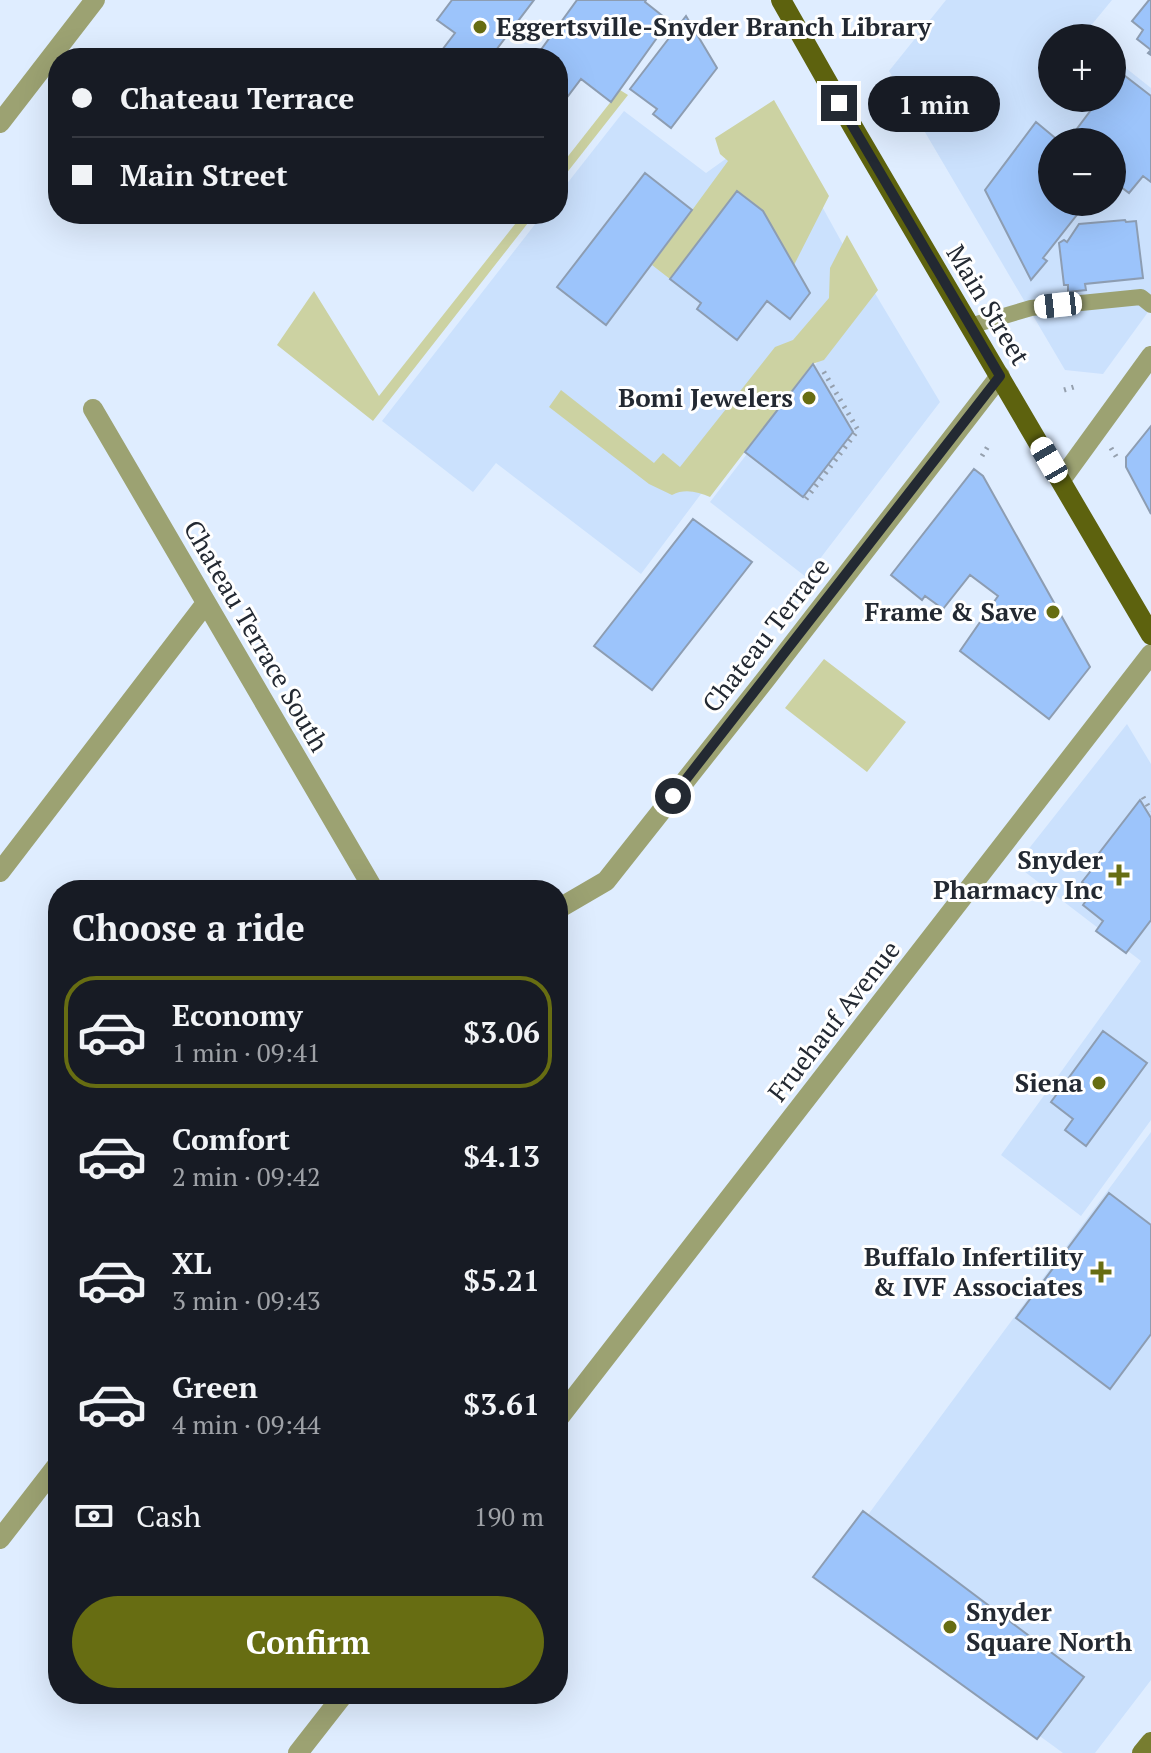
<!DOCTYPE html>
<meta charset="utf-8">
<style>
:root{--surface:#171b24;--page:#242831;--text:#f1f3f6;--muted:#9ea1a6;--line:#363941;--accent:#676d12}
body{margin:0;font-family:"PT Serif",serif;background:var(--page);color:var(--text);height:100vh;display:flex;flex-direction:column;font-size:30px;white-space:nowrap}
*{box-sizing:border-box;margin:0}
p{font-size:26px;color:var(--muted)}
.icon{flex:none;width:44px;height:44px;fill:none;stroke:currentColor;stroke-width:2;stroke-linecap:round;stroke-linejoin:round}
.map{position:relative;flex:1;overflow:hidden}
.details{position:absolute;left:48px;top:880px;width:520px;height:824px;display:flex;flex-direction:column;background:var(--surface);border-radius:32px;box-shadow:0 8px 32px #0002}
.details>*{flex:none}
.guide{position:absolute;left:48px;top:48px;width:520px;height:176px;border-radius:32px;box-shadow:0 8px 32px #0002;display:grid;align-content:center;height:176px;padding:0 24px;background:var(--surface)}
.buttons{position:absolute;left:1038px;top:24px;display:grid;gap:16px}
.buttons a{display:grid;place-items:center;width:88px;height:88px;border-radius:50%;background:var(--surface);box-shadow:0 8px 32px #0002;font-size:40px}
.end{position:absolute;width:36px;height:36px;margin:-18px;border:10px solid #232932;background:#fff;box-shadow:0 0 0 4px #fff}
.from{border-radius:50%}
.bubble{position:absolute;height:56px;border-radius:28px;background:var(--surface);box-shadow:0 8px 32px #0002;font-size:26px;font-weight:800;line-height:56px;text-align:center}
.car{position:absolute;width:24px;height:48px;margin:-24px -12px;border-radius:10px;box-shadow:0 0 6px 2px #0007;background:linear-gradient(#fff 24%,#345 0 40%,#fff 0 76%,#345 0 86%,#fff 0)}
.guide b{display:flex;align-items:center;gap:28px;height:76px;font-size:30px}
.guide b+b{border-top:2px solid var(--line)}
.guide i{width:20px;height:20px;background:var(--text)}
ul{padding:0;list-style:none}
li{display:flex;align-items:center;gap:24px;height:112px;margin:0 16px 12px;padding:0 8px;border:4px solid transparent;border-radius:32px}
li div{flex:1}
li b{display:block;font-size:30px}
li em{font-style:normal;font-weight:800}
li.on{border-color:var(--accent)}
li>.icon{width:72px;height:72px;stroke-width:1.5}
h2{padding:0 24px;font-size:36px;line-height:96px}
.pay{display:flex;align-items:center;gap:20px;height:88px;padding:0 24px;font-size:30px}
.pay p{margin-inline-start:auto}
.button{display:flex;gap:16px;margin-top:auto;padding:16px 24px}
.button a{flex:1;height:92px;border-radius:48px;background:var(--accent);color:#fff;font-size:32px;font-weight:800;line-height:92px;text-align:center}
.map>svg:first-child{display:block}
.built{fill:#cbe1fd;fill-rule:evenodd}
.green{fill:#ccd2a2}
.building{fill:#9cc4fb;stroke:#8d9db2;stroke-width:2}
.lines{fill:none;stroke-linecap:round;stroke-linejoin:round}
.path{stroke:#95a0ae;stroke-width:5;stroke-dasharray:2 6;stroke-linecap:butt}
.service{stroke:#9ca272;stroke-width:16}
.minor{stroke:#9ca272;stroke-width:20}
.secondary{stroke:#777d30;stroke-width:20}
.primary{stroke:#5d620e;stroke-width:20}
.route{stroke:#232932;stroke-width:10}
.poi-dot{fill:#676d12;stroke:#fff;stroke-width:3}
.labels{text-anchor:middle;stroke-width:6;stroke-linejoin:round;paint-order:stroke}
.poi-label{font-size:26px;font-weight:bold;fill:#232932;stroke:#fff;text-anchor:end}
.street-label{font-size:26px;fill:#232932;stroke:#fff}
</style>
<div class="map">
<svg width="1151" height="1753" viewBox="0 0 1151 1753">
<rect width="100%" height="100%" fill="#dfedff"/>
<path class="built" d="M 946,0 L 1112,0 L 1084,34 L 1088,38 L 1052,38 L 1052,98 L 1112,98 L 1112,57 L 1151,88 L 1151,308 L 1103,374 L 1065,370 L 889,71 ZM 1052,142 L 1112,142 L 1112,202 L 1052,202 Z
M 624,111 L 706,173 L 776,123 L 862,279 L 641,574 L 496,463 L 473,492 L 382,421 L 543,214 L 558,214 L 558,195 Z
M 873,290 L 940,402 L 806,577 L 710,502 Z
M 1127,724 L 1151,764 L 1151,1120 L 1081,1216 L 1001,1155 L 1141,961 L 1016,865 Z
M 1151,1132 L 1151,1680 L 1095,1753 L 1063,1753 L 822,1577 Z"/>
<path class="green" d="M 620,90 L 628,95 L 558,184 L 558,169 Z
M 774,100 L 829,196 L 794,265 L 763,211 L 737,191 L 670,279 L 652,265 L 728,161 L 720,154 L 715,138 Z
M 523,214 L 535,214 L 373,421 L 277,345 L 314,291 L 379,396 Z
M 847,235 L 878,290 L 824,360 L 812,364 L 710,497 C 698,492 685,488 672,495 L 649,484 L 549,407 L 561,390 L 654,463 L 663,453 L 680,467 L 775,347 L 793,340 L 829,298 L 830,268 Z
M 824,659 L 906,722 L 867,772 L 785,708 Z"/>
<path class="building" d="M 452,0 L 534,0 L 490,58 L 436,58 L 455,33 L 437,20 Z
M 577,0 L 646,0 L 645,2 L 669,21 L 611,102 L 581,79 L 565,100 L 558,94 L 558,58 L 535,58 Z
M 1149,0 L 1151,0 L 1151,55 L 1148,53 L 1151,50 L 1137,39 L 1143,30 L 1132,21 Z
M 686,16 L 717,68 L 671,128 L 653,114 L 657,109 L 630,89 Z
M 1120,72 L 1151,96 L 1151,182 L 1143,176 L 1129,193 L 1112,180 L 1112,142 L 1067,142 L 1100,98 L 1112,98 L 1112,82 Z
M 1036,122 L 1060,142 L 1052,142 L 1052,202 L 1087,202 L 1043,258 L 1047,261 L 1031,280 L 985,190 Z
M 645,173 L 692,210 L 606,325 L 557,287 Z
M 737,191 L 763,211 L 810,293 L 790,319 L 767,301 L 737,340 L 697,309 L 701,303 L 670,279 Z
M 1125,220 L 1126,222 L 1136,221 L 1143,278 L 1085,284 L 1086,290 L 1068,292 L 1068,285 L 1064,285 L 1059,243 L 1064,240 L 1067,242 L 1079,224 Z
M 813,364 L 853,432 L 803,497 L 745,452 Z
M 1151,426 L 1151,514 L 1126,467 L 1126,457 Z
M 974,469 L 983,476 L 1090,667 L 1049,719 L 960,651 L 998,596 L 970,575 L 943,609 L 925,596 L 922,600 L 891,575 Z
M 693,519 L 752,562 L 652,690 L 594,646 Z
M 1140,800 L 1151,818 L 1151,920 L 1126,953 L 1096,931 L 1103,921 L 1083,905 L 1093,891 L 1082,882 L 1093,868 L 1090,865 Z
M 1103,1031 L 1147,1063 L 1086,1146 L 1065,1130 L 1073,1119 L 1051,1102 Z
M 1109,1193 L 1151,1225 L 1151,1334 L 1110,1389 L 1016,1318 Z
M 863,1511 L 1084,1677 L 1037,1739 L 813,1577 Z"/>
<g class="lines">
<path class="path" d="M 1064,390 L 1077,386
M 1111,448 L 1117,458
M 982,456 L 990,443
M 806,499 L 858,430 L 821,367
M 1143,797 L 1151,811"/>
<path class="service" d="M 970,326 L 1031,308 L 1141,297 L 1151,305"/>
<path class="minor" d="M 0,123 L 95,0
M 93,409 L 374,890
M 1061,480 L 1151,356
M 0,872 L 206,603
M 558,909 L 606,881 L 765,680 L 1000,376
M 558,1419 L 1151,654
M 0,1539 L 58,1464
M 298,1753 L 344,1694"/>
<path class="secondary" d="M 1142,1753 L 1151,1742"/>
<path class="primary" d="M 781,0 L 853,127 L 1151,635"/>
</g>
<g class="lines">
<path class="route" d="M 673,796 L 1000,376 L 839,103"/>
</g>
<g class="poi-dot">
<circle cx="480" cy="27" r="8"/>
<circle cx="809" cy="398" r="8"/>
<circle cx="1053" cy="612" r="8"/>
<path d="M1115 863h8v8h8v8h-8v8h-8v-8h-8v-8h8z"/>
<circle cx="1099" cy="1083" r="8"/>
<path d="M1097 1260h8v8h8v8h-8v8h-8v-8h-8v-8h8z"/>
<circle cx="950" cy="1627" r="8"/>
</g>
<g class="labels">
<g class="poi-label">
<text x="496" y="36" text-anchor="start">Eggertsville-Snyder Branch Library</text>
<text x="793" y="407">Bomi Jewelers</text>
<text x="1037" y="621">Frame &amp; Save</text>
<text x="1103" y="869">Snyder<tspan x="1103" dy="30">Pharmacy Inc</tspan></text>
<text x="1083" y="1092">Siena</text>
<text x="1083" y="1266">Buffalo Infertility<tspan x="1083" dy="30">&amp; IVF Associates</tspan></text>
<text x="966" y="1621" text-anchor="start">Snyder<tspan x="966" dy="30">Square North</tspan></text>
</g>
<g class="street-label">
<text transform="translate(988 305) rotate(59)" y="9">Main Street</text>
<text transform="translate(766 635) rotate(-52)" y="9">Chateau Terrace</text>
<text transform="translate(256 636) rotate(60)" y="9">Chateau Terrace South</text>
<text transform="translate(834 1021) rotate(-52)" y="9">Fruehauf Avenue</text>
</g>
</g>
</svg>
<div class="buttons">
<a>+</a>
<a>−</a>
</div>
<i class="end from" style="left:673px;top:796px"></i>
<i class="end" style="left:839px;top:103px"></i>
<div class="bubble" style="left:868px;top:76px;width:132px">1 min</div>
<i class="car" style="left:1058px;top:305px;rotate:264deg"></i>
<i class="car" style="left:1049px;top:460px;rotate:330deg"></i>
<div class="guide">
<b><i class="from"></i>Chateau Terrace</b>
<b><i></i>Main Street</b>
</div>
<section class="details">
<h2>Choose a ride</h2>
<ul>
<li class="on"><svg class="icon" aria-label="car" viewBox="0 0 24 24"><path d="M5 17H2v-5l4-1 3-4h7l3 4 3 1v5h-3M9 17h6M6 11h13"/><circle cx="7" cy="17" r="2"/><circle cx="17" cy="17" r="2"/></svg><div><b>Economy</b><p>1 min · 09:41</p></div><em>$3.06</em></li>
<li><svg class="icon" aria-label="car" viewBox="0 0 24 24"><path d="M5 17H2v-5l4-1 3-4h7l3 4 3 1v5h-3M9 17h6M6 11h13"/><circle cx="7" cy="17" r="2"/><circle cx="17" cy="17" r="2"/></svg><div><b>Comfort</b><p>2 min · 09:42</p></div><em>$4.13</em></li>
<li><svg class="icon" aria-label="car" viewBox="0 0 24 24"><path d="M5 17H2v-5l4-1 3-4h7l3 4 3 1v5h-3M9 17h6M6 11h13"/><circle cx="7" cy="17" r="2"/><circle cx="17" cy="17" r="2"/></svg><div><b>XL</b><p>3 min · 09:43</p></div><em>$5.21</em></li>
<li><svg class="icon" aria-label="car" viewBox="0 0 24 24"><path d="M5 17H2v-5l4-1 3-4h7l3 4 3 1v5h-3M9 17h6M6 11h13"/><circle cx="7" cy="17" r="2"/><circle cx="17" cy="17" r="2"/></svg><div><b>Green</b><p>4 min · 09:44</p></div><em>$3.61</em></li>
</ul>
<div class="pay"><svg class="icon" aria-label="cash" viewBox="0 0 24 24"><path d="M3 7h18v10H3z"/><circle cx="12" cy="12" r="2"/></svg>Cash<p>190 m</p></div>
<div class="button"><a>Confirm</a></div>
</section>
</div>
